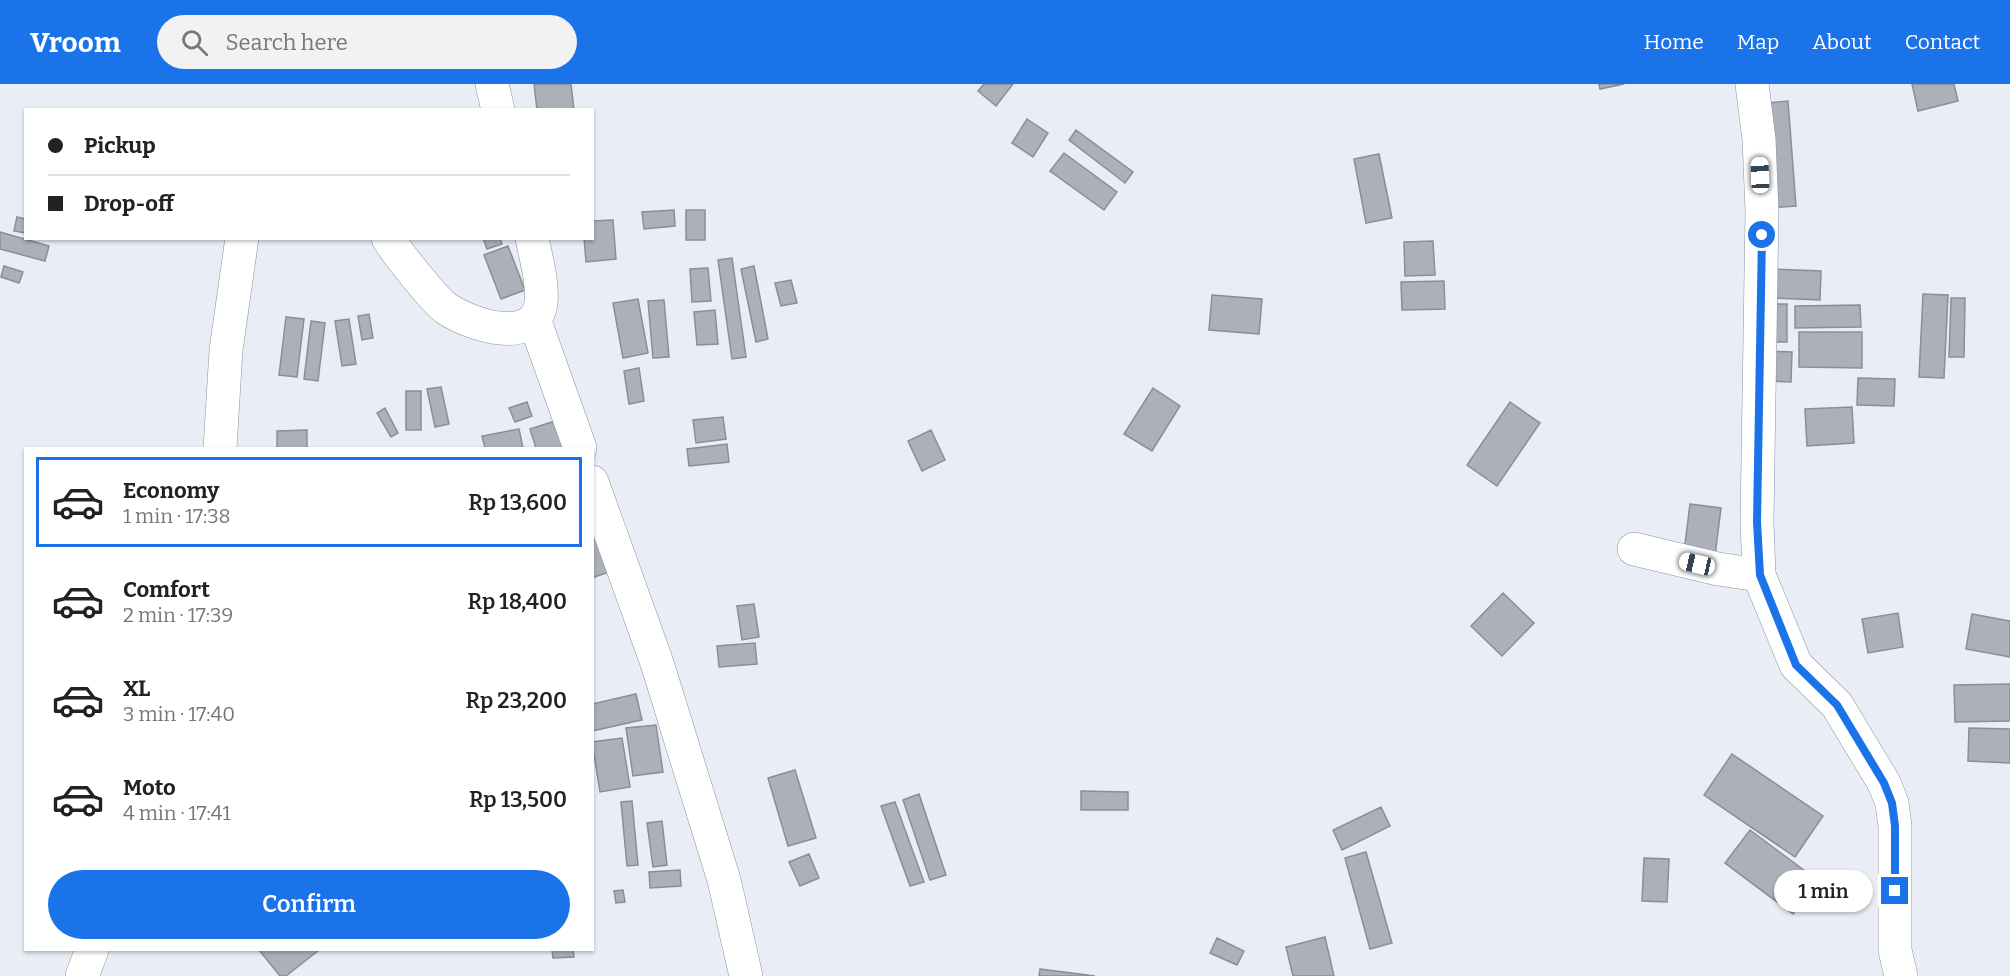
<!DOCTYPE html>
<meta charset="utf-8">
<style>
:root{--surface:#fff;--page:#f2f2f2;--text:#222;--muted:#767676;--line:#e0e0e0;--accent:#1a73e8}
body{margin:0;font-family:Bitter,serif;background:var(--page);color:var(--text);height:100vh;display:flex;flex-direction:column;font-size:22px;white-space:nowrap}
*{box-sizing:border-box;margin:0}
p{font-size:20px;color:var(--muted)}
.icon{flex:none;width:33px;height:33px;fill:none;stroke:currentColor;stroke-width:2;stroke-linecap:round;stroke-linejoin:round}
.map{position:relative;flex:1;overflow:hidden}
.panel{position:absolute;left:24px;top:363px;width:570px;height:504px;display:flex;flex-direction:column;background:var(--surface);border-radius:0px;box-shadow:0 2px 4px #0004}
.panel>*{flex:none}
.banner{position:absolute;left:24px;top:24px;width:570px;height:132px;border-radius:0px;box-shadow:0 2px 4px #0004;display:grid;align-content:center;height:132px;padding:0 24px;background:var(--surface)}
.end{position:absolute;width:27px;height:27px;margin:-14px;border:8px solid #1a73e8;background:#fff;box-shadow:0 0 0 3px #fff}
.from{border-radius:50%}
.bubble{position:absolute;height:42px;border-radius:21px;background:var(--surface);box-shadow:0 2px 4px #0004;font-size:20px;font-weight:600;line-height:42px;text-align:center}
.car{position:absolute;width:18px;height:36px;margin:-18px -9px;border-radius:8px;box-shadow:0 0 4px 2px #0007;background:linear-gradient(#fff 24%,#345 0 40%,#fff 0 76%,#345 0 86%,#fff 0)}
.banner b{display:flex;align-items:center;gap:21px;height:57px;font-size:22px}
.banner b+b{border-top:2px solid var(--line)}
.banner i{width:15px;height:15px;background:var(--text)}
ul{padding:10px 0 0;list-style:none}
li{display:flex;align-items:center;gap:18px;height:90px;margin:0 12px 9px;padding:0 12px;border:3px solid transparent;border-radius:0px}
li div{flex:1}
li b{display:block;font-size:22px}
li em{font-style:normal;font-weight:600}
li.active{border-color:var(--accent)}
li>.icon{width:54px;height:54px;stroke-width:1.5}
.cta{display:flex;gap:12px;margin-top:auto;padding:12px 24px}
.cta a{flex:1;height:69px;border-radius:36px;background:var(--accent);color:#fff;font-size:24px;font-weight:600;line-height:69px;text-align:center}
header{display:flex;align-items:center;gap:36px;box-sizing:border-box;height:84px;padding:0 30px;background:var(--accent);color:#fff}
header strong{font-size:28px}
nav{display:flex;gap:33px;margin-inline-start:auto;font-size:21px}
.search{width:420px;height:54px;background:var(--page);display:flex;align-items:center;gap:15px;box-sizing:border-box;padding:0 21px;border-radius:33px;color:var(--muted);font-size:22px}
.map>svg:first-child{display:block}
.building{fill:#acb0b8;stroke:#8a8e95;stroke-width:1.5}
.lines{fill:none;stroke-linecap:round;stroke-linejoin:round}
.street-casing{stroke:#8e929a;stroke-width:34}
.street{stroke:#fff;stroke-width:33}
.route{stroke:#1a73e8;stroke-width:8}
</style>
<header>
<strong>Vroom</strong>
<div class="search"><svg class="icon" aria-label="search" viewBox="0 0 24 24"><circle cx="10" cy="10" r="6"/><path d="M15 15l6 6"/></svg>Search here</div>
<nav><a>Home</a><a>Map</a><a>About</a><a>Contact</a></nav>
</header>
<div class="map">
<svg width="2010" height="892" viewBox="0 0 2010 892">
<rect width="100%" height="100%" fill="#e9eef6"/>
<path class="building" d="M 534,0 L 571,0 L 574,26 L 537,26 Z
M 984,0 L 1013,0 L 996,22 L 978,7 Z
M 1599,0 L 1624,0 L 1600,5 Z
M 1912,0 L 1954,0 L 1958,17 L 1918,27 Z
M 1788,17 L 1796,122 L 1768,124 L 1760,20 Z
M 1027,35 L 1048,49 L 1033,73 L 1012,59 Z
M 1076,46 L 1133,88 L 1125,99 L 1069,56 Z
M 1064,69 L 1117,108 L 1104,126 L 1050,87 Z
M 1379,70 L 1392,134 L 1366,139 L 1354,75 Z
M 674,126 L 675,142 L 644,145 L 642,128 Z
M 686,126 L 705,126 L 705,156 L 686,156 Z
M 17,133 L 26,135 L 26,149 L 14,147 Z
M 613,136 L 616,175 L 586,178 L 584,154 L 592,154 L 592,137 Z
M 0,148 L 49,162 L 45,177 L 0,165 Z
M 483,154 L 500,154 L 502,160 L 487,165 Z
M 1433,157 L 1435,191 L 1405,192 L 1404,158 Z
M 508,162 L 525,206 L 501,215 L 484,171 Z
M 732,174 L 746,273 L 732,275 L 718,176 Z
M 4,182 L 23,188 L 19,199 L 1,193 Z
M 754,182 L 768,255 L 756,258 L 741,185 Z
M 708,184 L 711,217 L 692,218 L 690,185 Z
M 1772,185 L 1821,187 L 1820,216 L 1771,214 Z
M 791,196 L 797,219 L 781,222 L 775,199 Z
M 1444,197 L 1445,225 L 1402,226 L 1401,198 Z
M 1923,210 L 1948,211 L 1944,294 L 1919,293 Z
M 1212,211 L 1262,215 L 1259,250 L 1209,246 Z
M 1951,214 L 1965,214 L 1964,273 L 1949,273 Z
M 638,215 L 648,269 L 623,274 L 613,219 Z
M 664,216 L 669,273 L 653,274 L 648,217 Z
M 1769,220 L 1787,220 L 1787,258 L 1769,258 Z
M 1860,221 L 1861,243 L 1795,244 L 1795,222 Z
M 715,226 L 718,260 L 697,261 L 694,228 Z
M 369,230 L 373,254 L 362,256 L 358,232 Z
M 286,233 L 304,235 L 297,293 L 279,291 Z
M 349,235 L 356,280 L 342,282 L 335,237 Z
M 311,237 L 325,239 L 318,297 L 304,295 Z
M 1799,248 L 1862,248 L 1862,284 L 1799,283 Z
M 1769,267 L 1792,268 L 1791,298 L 1769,297 Z
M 639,284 L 644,317 L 629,320 L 624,287 Z
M 1858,294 L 1895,295 L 1894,322 L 1857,321 Z
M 441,303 L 449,340 L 435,343 L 427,305 Z
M 1153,304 L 1180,322 L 1152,367 L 1124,350 Z
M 406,307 L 421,307 L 421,346 L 406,346 Z
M 527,318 L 532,332 L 515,338 L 509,324 Z
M 1510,318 L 1540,339 L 1497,402 L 1467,381 Z
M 1852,323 L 1854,359 L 1807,362 L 1805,325 Z
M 385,324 L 398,349 L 391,353 L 377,329 Z
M 723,333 L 726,355 L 696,359 L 693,336 Z
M 558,336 L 568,364 L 536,364 L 530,345 Z
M 519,345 L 523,364 L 485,364 L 482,352 Z
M 307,346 L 307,364 L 277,364 L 277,347 Z
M 931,346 L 945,376 L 922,387 L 908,357 Z
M 727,360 L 729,378 L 689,382 L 687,365 Z
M 1690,420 L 1721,424 L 1715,472 L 1684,468 Z
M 592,446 L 609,488 L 592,494 Z
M 1503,509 L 1534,539 L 1502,572 L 1471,542 Z
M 754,520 L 759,553 L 742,556 L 737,522 Z
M 1898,529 L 1903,563 L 1868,569 L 1862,535 Z
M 1972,530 L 2010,537 L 2010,573 L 1966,565 Z
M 755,559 L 757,580 L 719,583 L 717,562 Z
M 2010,600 L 2010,637 L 1955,638 L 1954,601 Z
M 636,610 L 642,636 L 592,647 L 592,620 Z
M 656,641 L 663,688 L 633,692 L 626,644 Z
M 1969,644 L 2010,645 L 2010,679 L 1968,677 Z
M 622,654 L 630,703 L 600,708 L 592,658 Z
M 1732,670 L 1823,732 L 1795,773 L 1704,711 Z
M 795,686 L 816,754 L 788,762 L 768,694 Z
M 1081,707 L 1128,708 L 1128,726 L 1081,726 Z
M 919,710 L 946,791 L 930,796 L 903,716 Z
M 632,717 L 638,781 L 627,782 L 621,718 Z
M 895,718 L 924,798 L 910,802 L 881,722 Z
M 1381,723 L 1390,742 L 1342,766 L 1333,746 Z
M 662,737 L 667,781 L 653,783 L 647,739 Z
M 1750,746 L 1817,796 L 1793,830 L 1725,779 Z
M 1366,768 L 1392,859 L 1370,865 L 1345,774 Z
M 809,770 L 819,794 L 800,802 L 789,778 Z
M 1644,774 L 1669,775 L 1667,818 L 1642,817 Z
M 680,786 L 681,802 L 650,804 L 649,788 Z
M 623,806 L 625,818 L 616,819 L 614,807 Z
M 1325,853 L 1334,892 L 1293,892 L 1286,863 Z
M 1217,854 L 1244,867 L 1237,881 L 1210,869 Z
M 259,866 L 319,866 L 286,892 L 280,892 Z
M 552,866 L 573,866 L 574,873 L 553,874 Z
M 1040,885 L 1095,892 L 1039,892 Z"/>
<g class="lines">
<g class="street-casing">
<path id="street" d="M 492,0 L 498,26
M 1752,0 L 1759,55 L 1762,127 L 1757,438 L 1759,491 L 1796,581 L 1837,621 L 1884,699 L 1892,719 L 1895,742 L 1895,866 L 1901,892
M 388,154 C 396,168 435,217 447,225 C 471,241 535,262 541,219 C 543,197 536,175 532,154
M 534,235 L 580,364
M 220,364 L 226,266 L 242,154
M 592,398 L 657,579 L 724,796 L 746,892
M 1634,465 L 1718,485 L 1759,491
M 82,892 L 92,866"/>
</g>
<use href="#street" class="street"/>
</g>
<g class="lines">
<path class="route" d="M 1762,151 L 1757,438 L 1760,491 L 1796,581 L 1837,621 L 1884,699 L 1892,719 L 1895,742 L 1895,807"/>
</g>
</svg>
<i class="end from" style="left:1762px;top:151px"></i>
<i class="end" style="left:1895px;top:807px"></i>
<div class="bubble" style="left:1774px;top:786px;width:99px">1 min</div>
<i class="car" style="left:1760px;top:91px;rotate:358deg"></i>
<i class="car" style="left:1697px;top:480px;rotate:283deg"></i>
<div class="banner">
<b><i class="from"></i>Pickup</b>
<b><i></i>Drop-off</b>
</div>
<section class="panel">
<ul>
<li class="active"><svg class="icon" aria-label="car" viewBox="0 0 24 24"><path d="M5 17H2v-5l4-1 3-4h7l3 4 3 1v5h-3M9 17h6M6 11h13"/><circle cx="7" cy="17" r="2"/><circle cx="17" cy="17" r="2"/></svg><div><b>Economy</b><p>1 min · 17:38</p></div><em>Rp 13,600</em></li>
<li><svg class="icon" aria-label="car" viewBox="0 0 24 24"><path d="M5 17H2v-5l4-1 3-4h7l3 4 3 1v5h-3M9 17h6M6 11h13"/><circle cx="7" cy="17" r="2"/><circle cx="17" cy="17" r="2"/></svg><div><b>Comfort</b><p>2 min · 17:39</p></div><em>Rp 18,400</em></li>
<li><svg class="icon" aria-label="car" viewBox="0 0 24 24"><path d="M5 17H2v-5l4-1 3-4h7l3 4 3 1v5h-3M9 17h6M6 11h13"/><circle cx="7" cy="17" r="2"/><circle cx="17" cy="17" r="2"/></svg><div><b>XL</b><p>3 min · 17:40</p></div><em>Rp 23,200</em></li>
<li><svg class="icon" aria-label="car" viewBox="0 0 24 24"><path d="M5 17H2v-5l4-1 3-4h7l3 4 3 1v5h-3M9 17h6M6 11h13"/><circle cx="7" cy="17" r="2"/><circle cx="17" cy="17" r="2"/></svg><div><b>Moto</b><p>4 min · 17:41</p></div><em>Rp 13,500</em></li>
</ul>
<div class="cta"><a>Confirm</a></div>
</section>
</div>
